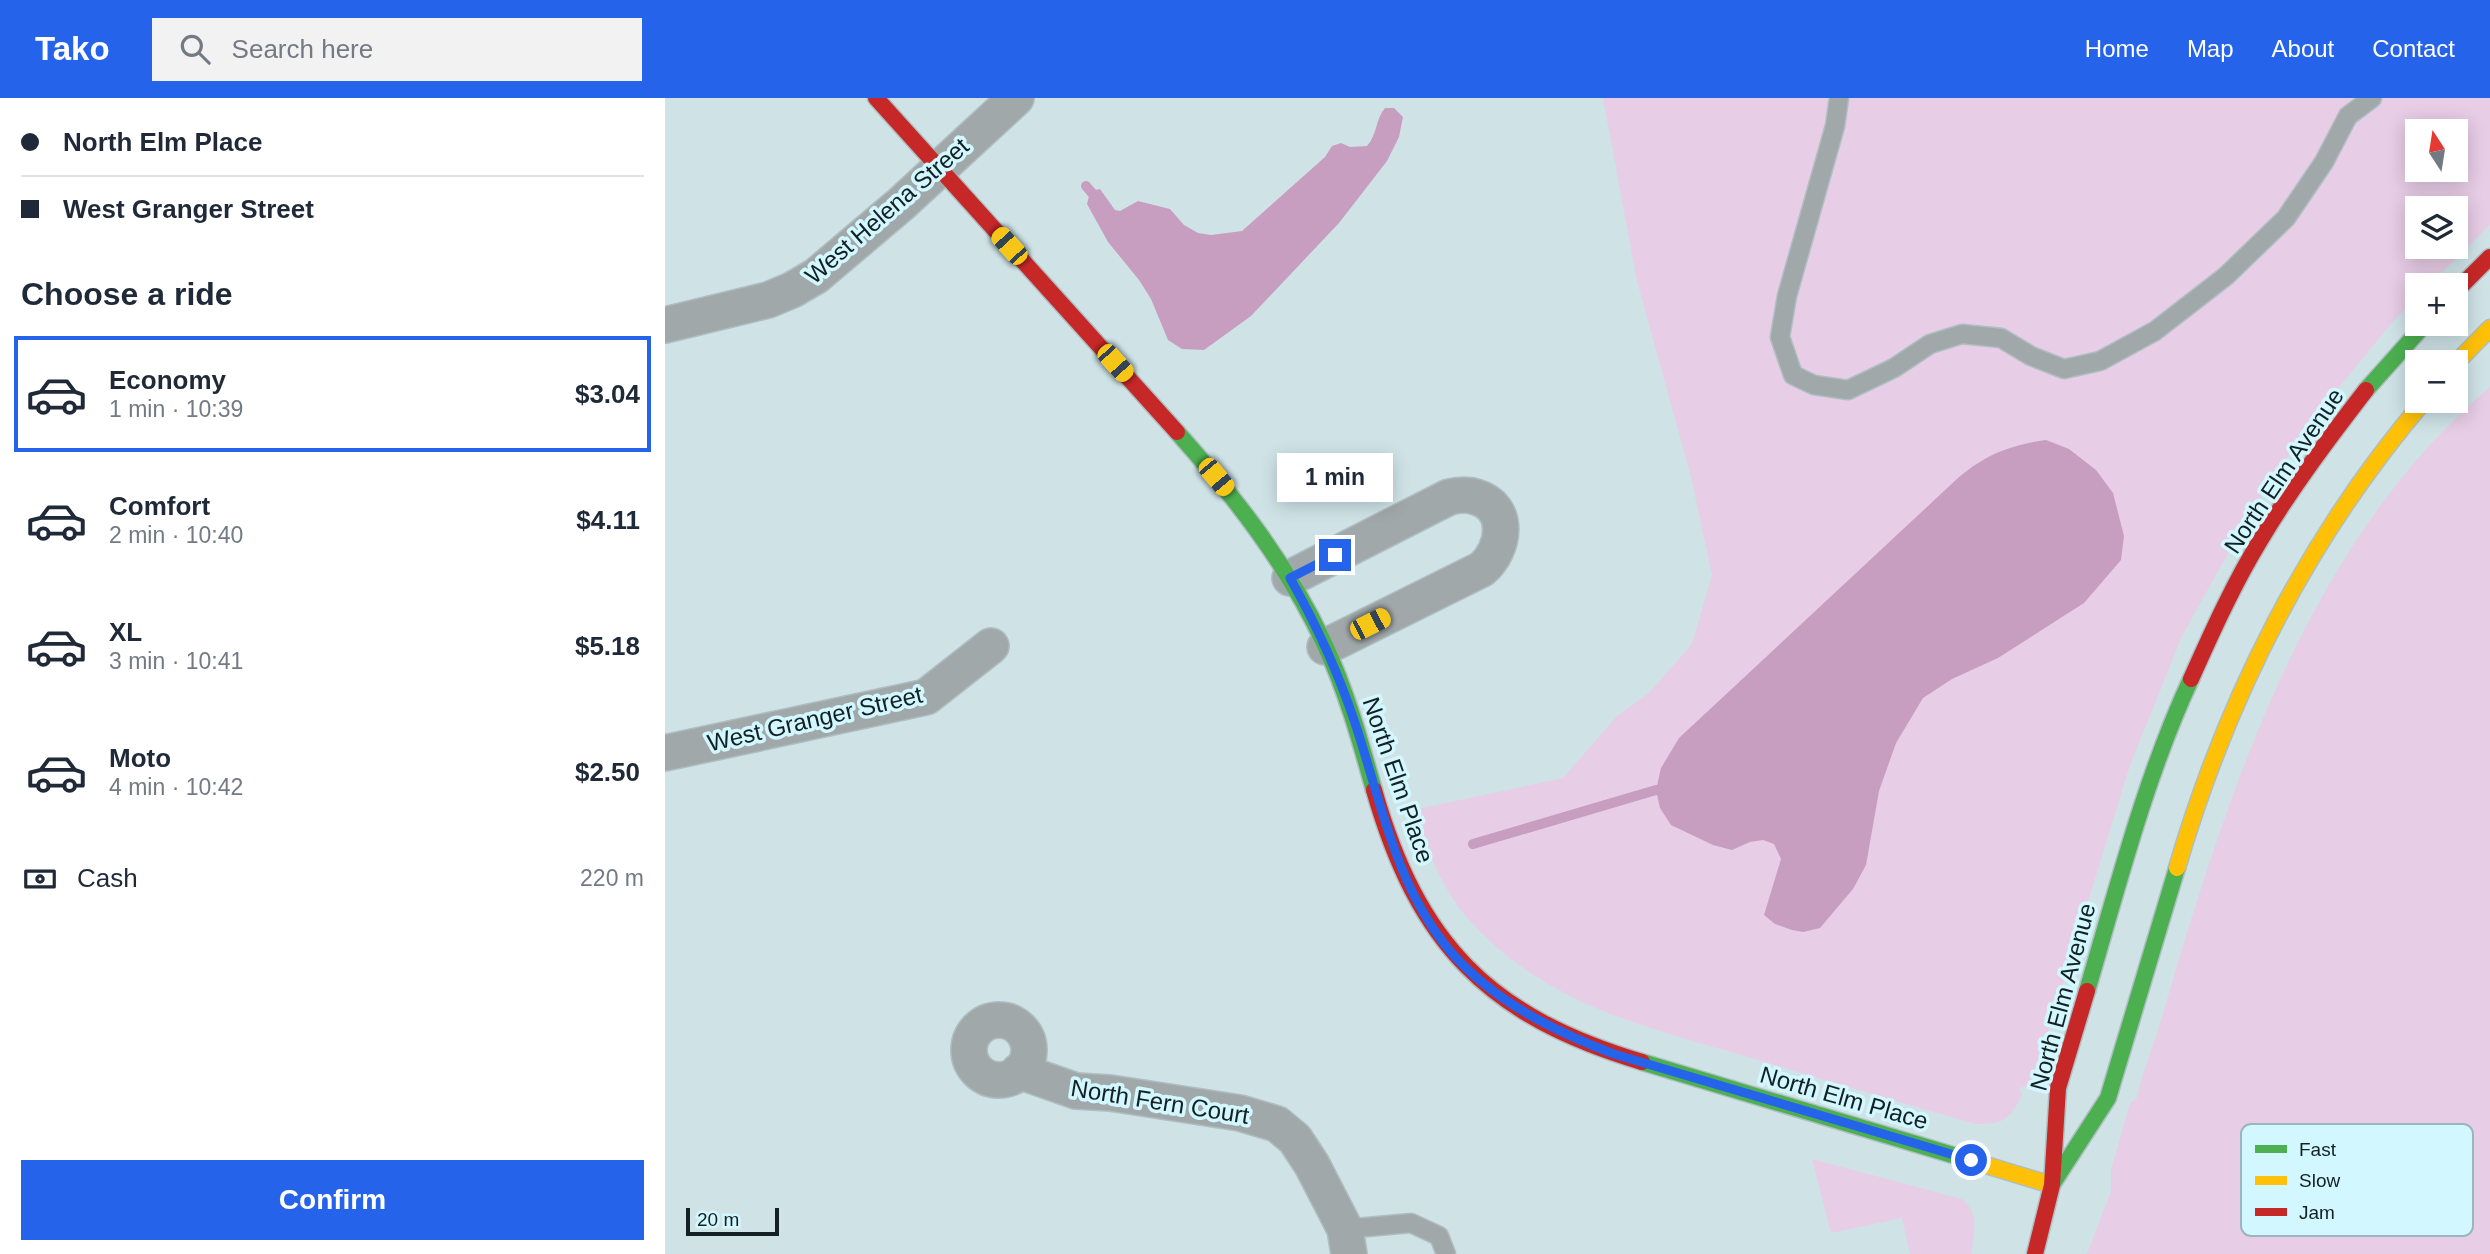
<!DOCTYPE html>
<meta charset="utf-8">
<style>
:root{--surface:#fff;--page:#f2f2f3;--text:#1f2937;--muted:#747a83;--line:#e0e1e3;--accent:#2563eb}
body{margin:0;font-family:Arial,sans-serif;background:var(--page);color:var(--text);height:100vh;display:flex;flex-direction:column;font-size:26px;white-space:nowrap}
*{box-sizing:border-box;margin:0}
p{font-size:23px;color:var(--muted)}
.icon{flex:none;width:38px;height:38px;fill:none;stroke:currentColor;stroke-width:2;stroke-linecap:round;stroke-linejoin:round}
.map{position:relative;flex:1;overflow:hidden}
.side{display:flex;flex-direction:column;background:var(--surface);width:665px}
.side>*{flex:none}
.guide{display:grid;align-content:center;height:154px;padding:0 21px;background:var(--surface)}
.needle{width:46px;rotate:348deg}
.buttons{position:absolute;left:1740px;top:21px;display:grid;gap:14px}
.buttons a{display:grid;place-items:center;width:63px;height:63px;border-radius:0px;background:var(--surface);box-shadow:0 4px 18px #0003;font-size:35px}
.scale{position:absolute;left:21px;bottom:18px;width:93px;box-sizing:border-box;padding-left:7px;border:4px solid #132124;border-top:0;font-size:19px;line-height:24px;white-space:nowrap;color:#132124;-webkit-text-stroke:5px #d2f7fe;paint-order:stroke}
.end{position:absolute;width:32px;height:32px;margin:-16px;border:9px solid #2563eb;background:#fff;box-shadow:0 0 0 4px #fff}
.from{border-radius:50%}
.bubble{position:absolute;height:49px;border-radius:0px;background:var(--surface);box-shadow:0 4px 18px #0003;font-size:23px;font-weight:700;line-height:49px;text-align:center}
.car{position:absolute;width:21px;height:42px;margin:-21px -10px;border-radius:9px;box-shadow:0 0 5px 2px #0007;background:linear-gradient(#f5c518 24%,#345 0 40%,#f5c518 0 76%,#345 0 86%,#f5c518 0)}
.guide b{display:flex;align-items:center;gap:24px;height:66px;font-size:26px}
.guide b+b{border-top:2px solid var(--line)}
.guide i{width:18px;height:18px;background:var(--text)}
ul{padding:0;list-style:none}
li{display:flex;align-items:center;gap:21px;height:116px;margin:0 14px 10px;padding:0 7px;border:4px solid transparent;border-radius:0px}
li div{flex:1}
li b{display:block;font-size:26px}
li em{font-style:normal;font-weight:700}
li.on{border-color:var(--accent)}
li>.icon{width:63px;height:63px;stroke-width:1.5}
h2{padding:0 21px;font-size:32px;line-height:84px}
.pay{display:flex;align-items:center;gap:18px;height:77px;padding:0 21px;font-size:26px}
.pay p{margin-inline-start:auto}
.primary-button{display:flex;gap:14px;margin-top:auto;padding:14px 21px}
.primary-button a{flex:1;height:80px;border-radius:0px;background:var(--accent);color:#fff;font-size:28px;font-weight:700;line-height:80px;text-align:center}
header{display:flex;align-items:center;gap:42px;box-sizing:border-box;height:98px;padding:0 35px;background:var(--accent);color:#fff}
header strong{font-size:33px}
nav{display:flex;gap:38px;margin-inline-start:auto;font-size:24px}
.search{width:490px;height:63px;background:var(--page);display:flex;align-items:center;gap:18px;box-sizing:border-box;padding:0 24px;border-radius:0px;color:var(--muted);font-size:26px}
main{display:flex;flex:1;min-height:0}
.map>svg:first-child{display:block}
.green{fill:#e7cde6;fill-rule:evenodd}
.water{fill:#c79ec0}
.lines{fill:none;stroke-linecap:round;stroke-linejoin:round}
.stream{stroke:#c79ec0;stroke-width:10}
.lane-casing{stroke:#afbec2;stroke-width:21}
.street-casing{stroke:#afbec2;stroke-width:38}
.fast-casing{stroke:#afbec2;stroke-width:19}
.slow-casing{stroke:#afbec2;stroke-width:19}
.jam-casing{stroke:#afbec2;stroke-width:19}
.lane{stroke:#a1a8aa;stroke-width:18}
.street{stroke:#a1a8aa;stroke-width:35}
.fast{stroke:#4caf50;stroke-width:16}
.slow{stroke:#ffc107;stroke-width:16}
.jam{stroke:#c62828;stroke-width:16}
.route{stroke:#2563eb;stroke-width:9}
.labels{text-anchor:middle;stroke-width:7;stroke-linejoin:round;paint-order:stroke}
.street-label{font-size:24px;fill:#132124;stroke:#d2f7fe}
.key{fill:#d2f7fe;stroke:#99b7bd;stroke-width:2}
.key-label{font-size:19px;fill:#132124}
</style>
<header>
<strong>Tako</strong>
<div class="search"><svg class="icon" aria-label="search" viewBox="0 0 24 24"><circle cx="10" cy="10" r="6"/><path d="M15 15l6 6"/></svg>Search here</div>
<nav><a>Home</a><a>Map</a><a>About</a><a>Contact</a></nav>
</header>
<main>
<section class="side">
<div class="guide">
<b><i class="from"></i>North Elm Place</b>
<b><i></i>West Granger Street</b>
</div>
<h2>Choose a ride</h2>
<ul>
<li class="on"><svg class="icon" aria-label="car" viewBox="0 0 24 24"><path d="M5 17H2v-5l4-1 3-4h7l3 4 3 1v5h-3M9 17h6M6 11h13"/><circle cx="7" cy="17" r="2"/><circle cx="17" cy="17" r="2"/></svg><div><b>Economy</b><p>1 min · 10:39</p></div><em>$3.04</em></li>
<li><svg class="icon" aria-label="car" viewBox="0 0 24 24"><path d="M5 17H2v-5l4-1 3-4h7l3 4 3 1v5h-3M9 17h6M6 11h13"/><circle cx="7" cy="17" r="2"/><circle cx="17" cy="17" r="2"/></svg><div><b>Comfort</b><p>2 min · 10:40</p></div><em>$4.11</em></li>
<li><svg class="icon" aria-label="car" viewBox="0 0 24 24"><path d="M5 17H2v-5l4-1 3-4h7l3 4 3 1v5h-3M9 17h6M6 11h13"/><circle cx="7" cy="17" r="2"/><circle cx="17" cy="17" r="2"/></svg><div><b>XL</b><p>3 min · 10:41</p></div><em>$5.18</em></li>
<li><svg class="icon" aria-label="car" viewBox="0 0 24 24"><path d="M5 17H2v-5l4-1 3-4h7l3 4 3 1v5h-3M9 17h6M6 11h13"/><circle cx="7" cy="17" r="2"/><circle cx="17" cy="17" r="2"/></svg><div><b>Moto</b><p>4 min · 10:42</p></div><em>$2.50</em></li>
</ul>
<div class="pay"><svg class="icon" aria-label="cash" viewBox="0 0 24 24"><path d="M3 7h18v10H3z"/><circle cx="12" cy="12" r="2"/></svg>Cash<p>220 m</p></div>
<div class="primary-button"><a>Confirm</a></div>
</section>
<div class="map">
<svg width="1825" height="1156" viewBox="0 0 1825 1156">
<rect width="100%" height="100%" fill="#cfe3e7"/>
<path class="green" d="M 938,0 L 1825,0 L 1825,127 L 1764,187 L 1752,187 L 1752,200 L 1730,221 L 1661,305 L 1633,344 L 1590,407 L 1517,538 L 1464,670 L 1373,967 L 1363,988 L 1354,990 L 1357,997 C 1344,1023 1339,1026 1310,1026 C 1237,1005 1163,983 1090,961 C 985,930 884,909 806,824 C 777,793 763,751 748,712 L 898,680 L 952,618 L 984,595 L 1027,546 L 1047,477 L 1026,379 L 972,183 ZM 1752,33 L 1790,33 L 1790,72 L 1752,72 ZM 1752,110 L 1790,110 L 1790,149 L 1752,149 Z
M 1825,289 L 1825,1156 L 1422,1156 L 1446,1093 L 1446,1072 L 1465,1005 L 1472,1000 C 1476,979 1484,959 1491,939 C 1499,912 1507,885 1515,858 C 1577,653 1657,431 1825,289 Z
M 1147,1061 L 1297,1101 C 1315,1116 1309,1135 1306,1156 L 1245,1156 L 1237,1120 L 1166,1135 Z"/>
<path class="water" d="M 720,10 L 729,10 L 738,19 L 734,39 L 722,63 L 674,125 L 586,218 L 539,252 L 517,251 L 503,242 L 486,201 L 474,182 L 443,144 L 422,106 L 424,98 L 430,92 L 435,91 L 450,112 L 455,113 L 473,103 L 505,111 L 519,127 L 533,135 L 546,137 L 577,133 L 660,59 L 667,48 L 676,45 L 685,49 L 702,48 C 713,35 710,22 720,10 Z
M 1381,342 L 1404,351 L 1431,372 L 1448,395 L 1459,438 L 1456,462 L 1419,505 L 1333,560 L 1287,581 L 1258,600 L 1231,645 L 1214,693 L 1201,767 L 1188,791 L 1155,830 L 1138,834 L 1127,832 L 1110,826 L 1099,817 L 1116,761 L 1109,746 L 1098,742 L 1085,744 L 1067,752 L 1048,747 L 1006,727 L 995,710 L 991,692 L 996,670 L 1014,640 L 1293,380 C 1321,356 1346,347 1381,342 Z"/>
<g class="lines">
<path class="stream" d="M 421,88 L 427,95
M 808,746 L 991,692"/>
<g class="lane-casing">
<path id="lane" d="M 1174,0 L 1170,28 L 1122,198 L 1115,239 L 1128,277 L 1149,287 L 1183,292 L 1229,270 L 1265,246 L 1297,236 L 1336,240 L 1366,258 L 1399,271 L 1435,263 L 1490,233 L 1561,178 L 1621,120 L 1659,64 L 1683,18 L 1707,0
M 680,1131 L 746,1125 L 774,1138 L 781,1156"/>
</g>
<g class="street-casing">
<path id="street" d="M 0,227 L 103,202 L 127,192 L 151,178 L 236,106 L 351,0
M 625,480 L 784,399 C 793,397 803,396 811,399 C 846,409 840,451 817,471 L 660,549
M 0,655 L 261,599 L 326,548
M304 952a30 30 0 1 1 60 0a30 30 0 1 1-60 0Z
M 354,973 L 411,993 L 445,995 L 575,1015 L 612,1026 L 630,1041 L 647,1067 L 680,1131 L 684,1156"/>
</g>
<g class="fast-casing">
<path id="fast" d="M 1701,292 L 1760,226
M 512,334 C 569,398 623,467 659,545 C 681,592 695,642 709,692
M 1422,893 C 1453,788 1480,680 1526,581
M 977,964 L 1301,1061
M 1388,1085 L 1443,1000 L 1512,770"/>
</g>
<g class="slow-casing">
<path id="slow" d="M 1790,266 L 1825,230
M 1512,770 C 1562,600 1643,439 1759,303
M 1301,1061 L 1387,1087"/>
</g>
<g class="jam-casing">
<path id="jam" d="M 211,0 L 512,334
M 1790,194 L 1825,159
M 1526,581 C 1547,534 1569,485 1596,441 C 1627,389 1664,340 1701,292
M 709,692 C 753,846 823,918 977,964
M 1370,1156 L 1387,1087 L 1393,990 L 1422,893"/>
</g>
<use href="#lane" class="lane"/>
<use href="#street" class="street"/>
<use href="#fast" class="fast"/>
<use href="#slow" class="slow"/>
<use href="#jam" class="jam"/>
</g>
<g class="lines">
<path class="route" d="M 670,457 L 625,480 C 651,526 673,574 690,625 C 716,703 730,787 785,853 C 828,903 889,933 949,956 L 1306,1062"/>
</g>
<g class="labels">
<g class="street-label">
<text transform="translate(222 113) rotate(-41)" y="8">West Helena Street</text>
<text transform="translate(1619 373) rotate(-56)" y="8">North Elm Avenue</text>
<text transform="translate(150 621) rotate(-13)" y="8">West Granger Street</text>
<text transform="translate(733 682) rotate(71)" y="8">North Elm Place</text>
<text transform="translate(1398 899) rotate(-75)" y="8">North Elm Avenue</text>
<text transform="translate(1179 1000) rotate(16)" y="8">North Elm Place</text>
<text transform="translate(495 1004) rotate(9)" y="8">North Fern Court</text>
</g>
</g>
<rect x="1576" y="1026" width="232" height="112" rx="10" class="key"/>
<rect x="1590" y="1047" width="32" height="8" fill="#4caf50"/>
<rect x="1590" y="1078" width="32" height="9" fill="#ffc107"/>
<rect x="1590" y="1110" width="32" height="8" fill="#c62828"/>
<g class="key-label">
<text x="1634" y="1058">Fast</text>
<text x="1634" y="1089">Slow</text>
<text x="1634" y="1121">Jam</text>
</g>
</svg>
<div class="buttons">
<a><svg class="needle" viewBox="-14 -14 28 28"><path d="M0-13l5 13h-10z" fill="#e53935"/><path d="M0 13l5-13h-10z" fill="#747a83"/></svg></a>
<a><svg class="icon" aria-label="layers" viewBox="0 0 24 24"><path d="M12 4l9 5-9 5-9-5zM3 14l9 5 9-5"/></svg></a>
<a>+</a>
<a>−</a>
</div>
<div class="scale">20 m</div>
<i class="end from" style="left:1306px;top:1062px"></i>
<i class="end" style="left:670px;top:457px"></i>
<div class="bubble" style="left:612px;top:355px;width:116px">1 min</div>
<i class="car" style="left:344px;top:148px;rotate:318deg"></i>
<i class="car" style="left:450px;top:265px;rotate:138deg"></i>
<i class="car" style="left:551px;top:379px;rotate:140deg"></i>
<i class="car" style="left:705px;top:526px;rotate:63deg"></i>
</div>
</main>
